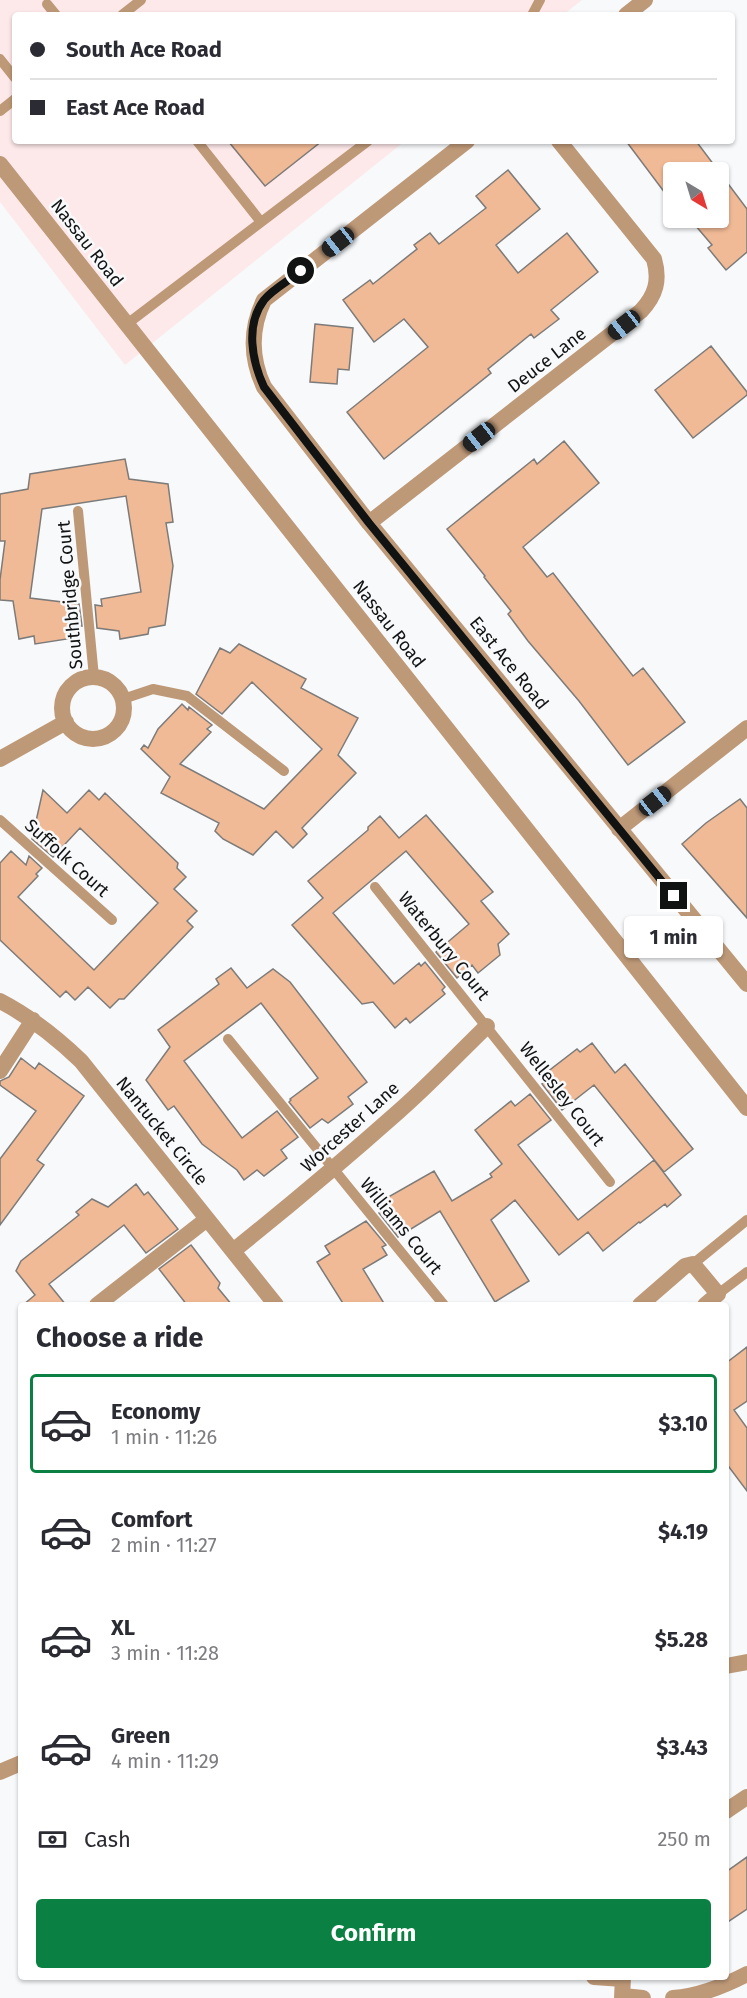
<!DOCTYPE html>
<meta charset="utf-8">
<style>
:root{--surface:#fff;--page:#f2f2f3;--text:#2b2b33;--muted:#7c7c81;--line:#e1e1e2;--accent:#0b8043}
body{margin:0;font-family:"Fira Sans",sans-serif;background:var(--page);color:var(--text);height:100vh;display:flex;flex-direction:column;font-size:22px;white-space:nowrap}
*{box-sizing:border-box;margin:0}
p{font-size:20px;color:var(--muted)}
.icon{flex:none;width:33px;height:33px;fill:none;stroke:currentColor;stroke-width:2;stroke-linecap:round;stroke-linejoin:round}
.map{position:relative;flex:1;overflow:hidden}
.drawer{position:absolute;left:18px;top:1302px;width:711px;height:678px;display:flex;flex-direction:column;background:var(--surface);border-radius:6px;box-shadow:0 2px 4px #0004}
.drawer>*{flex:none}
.guide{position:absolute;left:12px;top:12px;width:723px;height:132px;border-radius:6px;box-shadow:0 2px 4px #0004;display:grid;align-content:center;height:132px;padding:0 18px;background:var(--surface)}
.needle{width:39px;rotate:142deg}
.fabs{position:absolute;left:663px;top:162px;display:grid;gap:12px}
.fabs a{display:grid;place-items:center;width:66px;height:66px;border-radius:6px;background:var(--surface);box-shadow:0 2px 4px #0004;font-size:30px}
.end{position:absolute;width:27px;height:27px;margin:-14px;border:8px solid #111212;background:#fff;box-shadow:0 0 0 3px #fff}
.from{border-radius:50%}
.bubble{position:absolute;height:42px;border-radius:6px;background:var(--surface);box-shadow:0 2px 4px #0004;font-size:20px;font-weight:700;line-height:42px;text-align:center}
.car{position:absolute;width:18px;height:36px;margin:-18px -9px;border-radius:8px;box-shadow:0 0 4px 2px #0007;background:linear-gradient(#222 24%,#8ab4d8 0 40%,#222 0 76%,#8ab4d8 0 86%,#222 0)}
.guide b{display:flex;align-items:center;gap:21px;height:57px;font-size:22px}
.guide b+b{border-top:2px solid var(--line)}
.guide i{width:15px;height:15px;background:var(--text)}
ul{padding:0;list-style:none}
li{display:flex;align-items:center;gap:18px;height:99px;margin:0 12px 9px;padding:0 6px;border:3px solid transparent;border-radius:6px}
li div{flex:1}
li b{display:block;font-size:22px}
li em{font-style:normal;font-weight:700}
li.on{border-color:var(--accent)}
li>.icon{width:54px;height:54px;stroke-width:1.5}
h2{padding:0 18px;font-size:27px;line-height:72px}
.pay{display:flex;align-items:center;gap:15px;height:66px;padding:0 18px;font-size:22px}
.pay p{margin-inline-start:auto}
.primary-button{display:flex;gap:12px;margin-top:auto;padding:12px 18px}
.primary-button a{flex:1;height:69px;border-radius:6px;background:var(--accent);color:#fff;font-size:24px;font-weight:700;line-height:69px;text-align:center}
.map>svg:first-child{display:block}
.commercial{fill:#fee9ea}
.building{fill:#f1ba96;stroke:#7d7b79;stroke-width:1.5}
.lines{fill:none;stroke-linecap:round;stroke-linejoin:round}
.service{stroke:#be9978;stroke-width:10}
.minor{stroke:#be9978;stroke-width:16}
.route{stroke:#111212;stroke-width:8}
.labels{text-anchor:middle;stroke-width:5;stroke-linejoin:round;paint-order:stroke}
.street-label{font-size:18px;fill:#111212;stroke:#f7f9fb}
</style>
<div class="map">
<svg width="747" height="1998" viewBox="0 0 747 1998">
<rect width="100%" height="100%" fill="#f7f9fb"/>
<path class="commercial" d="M 0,0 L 582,0 L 563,15 L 15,15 L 15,141 L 405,141 L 125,365 L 0,202 Z"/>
<path class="building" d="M 228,141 L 322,141 L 265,186 Z
M 626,141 L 696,141 L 747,209 L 747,252 L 726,270 L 708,248 L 712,245 L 689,218 L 718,218 L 718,172 L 674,172 L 674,205 Z
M 508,170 L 540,209 L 496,245 L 518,273 L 567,233 L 598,272 L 551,310 L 559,319 L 534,338 L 531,334 L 488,369 L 491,373 L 384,459 L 347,412 L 428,347 L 404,319 L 374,342 L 343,300 L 370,280 L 373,284 L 417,249 L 414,245 L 430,233 L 439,244 L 486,208 L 476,196 Z
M 315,324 L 353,328 L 349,370 L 338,369 L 337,384 L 310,382 Z
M 711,346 L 747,392 L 747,395 L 693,438 L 655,390 Z
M 564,441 L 599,483 L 523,547 L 547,577 L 553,573 L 633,676 L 643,668 L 685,722 L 628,765 L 579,701 L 528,641 L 508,614 L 511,611 L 484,577 L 485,576 L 447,529 L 534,459 L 537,464 Z
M 125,459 L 129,479 L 168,484 L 173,522 L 166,523 L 173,566 L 165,625 L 149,628 L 148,634 L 120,639 L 119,631 L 97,628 L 95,605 L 102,606 L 101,599 L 141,592 L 126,496 L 42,509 L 30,598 L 79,604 L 82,626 L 78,626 L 80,637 L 35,644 L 34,636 L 19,639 L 13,601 L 0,600 L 0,580 L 5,541 L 0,541 L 0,494 L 28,489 L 30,474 Z
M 239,644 L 306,679 L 301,688 L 358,718 L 338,755 L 356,773 L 302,828 L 307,834 L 293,848 L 276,831 L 253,855 L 223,839 L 215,831 L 219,823 L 161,793 L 170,777 L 141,749 L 144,745 L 148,748 L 158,729 L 182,704 L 188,710 L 189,707 L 212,725 L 207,729 L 211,732 L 180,764 L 264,809 L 322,749 L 252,682 L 222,714 L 196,694 L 220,648 L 230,653 Z
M 43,790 L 67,813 L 89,790 L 99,800 L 105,793 L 178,863 L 177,868 L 186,877 L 174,889 L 197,911 L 187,921 L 193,927 L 124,999 L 119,999 L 110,1008 L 88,987 L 75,1000 L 66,991 L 60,997 L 0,940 L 0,863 L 11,851 L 26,865 L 29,856 L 42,868 L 36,874 L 38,876 L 18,897 L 94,970 L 158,903 L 80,828 L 53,857 L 32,839 Z
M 740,799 L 747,808 L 747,918 L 682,844 L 706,823 Z
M 426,815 L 493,892 L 481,901 L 509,934 L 498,944 L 500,955 L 478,973 L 472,965 L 457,978 L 436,952 L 469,924 L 406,851 L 333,913 L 394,984 L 419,963 L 421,966 L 425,962 L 445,987 L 442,990 L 445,994 L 410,1023 L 406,1018 L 395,1028 L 373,1002 L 362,1004 L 292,925 L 323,898 L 308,881 L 368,830 L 368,827 L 380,816 L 399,838 Z
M 231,968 L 247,988 L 273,969 L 290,982 L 367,1082 L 348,1097 L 353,1104 L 328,1123 L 322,1119 L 310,1128 L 289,1102 L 291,1100 L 290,1099 L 318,1078 L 261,1003 L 184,1061 L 242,1138 L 277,1111 L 298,1137 L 281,1150 L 287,1158 L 264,1176 L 257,1170 L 244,1180 L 237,1170 L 202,1144 L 174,1106 L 168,1110 L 146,1080 L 170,1047 L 158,1030 L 219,984 L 216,979 Z
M 592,1043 L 615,1073 L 625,1064 L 693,1149 L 664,1172 L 594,1085 L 562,1110 L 542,1084 L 546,1081 L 542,1076 L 577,1049 L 580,1052 Z
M 21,1058 L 35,1069 L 39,1063 L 84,1096 L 37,1160 L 44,1165 L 0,1225 L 0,1159 L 36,1111 L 0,1085 L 0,1081 L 9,1077 Z
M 530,1094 L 551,1120 L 518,1145 L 578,1220 L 654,1160 L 681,1195 L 667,1207 L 665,1204 L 640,1223 L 639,1222 L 603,1251 L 588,1232 L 559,1255 L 515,1200 L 491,1220 L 529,1281 L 495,1302 L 440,1211 L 398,1237 L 379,1213 L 387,1208 L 383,1200 L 434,1171 L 452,1201 L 492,1177 L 490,1174 L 502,1164 L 475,1130 L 511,1101 L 515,1106 Z
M 136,1184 L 144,1195 L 148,1192 L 178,1229 L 146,1253 L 124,1225 L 49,1284 L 66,1305 L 23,1305 L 35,1295 L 16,1271 L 21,1261 L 79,1215 L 76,1212 L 92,1199 L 108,1207 Z
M 366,1221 L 386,1245 L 382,1247 L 387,1255 L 363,1269 L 385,1305 L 344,1305 L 317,1262 L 330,1254 L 325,1246 Z
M 191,1245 L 220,1283 L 218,1288 L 232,1305 L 187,1305 L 159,1269 Z
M 747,1347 L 747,1401 L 734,1410 L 747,1428 L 747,1491 L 726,1463 L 726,1363 Z
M 747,1857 L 747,1909 L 726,1923 L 726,1872 Z"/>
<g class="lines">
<path class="service" d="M 47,4 L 56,15
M 122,15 L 141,0
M 532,15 L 540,0
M 0,59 L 15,78
M 0,111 L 15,99
M 197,141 L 261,222
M 127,324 L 368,141
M 78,511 L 94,677
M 123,699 L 153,689 L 187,696 L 284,771
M 0,820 L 112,920
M 375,887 L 610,1182
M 228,1039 L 444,1305
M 693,1264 L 747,1220
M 718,1294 L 747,1272"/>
<path class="minor" d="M 626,15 L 645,0
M 467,141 L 264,300 C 250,329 250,357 264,387 L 369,523 L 747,984
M 0,164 L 747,1108
M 369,523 L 641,311 C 656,295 660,280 654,259 L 559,141
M62 708a31 31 0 1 1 62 0a31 31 0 1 1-62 0Z
M 0,759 L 66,722
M 619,829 L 747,728
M 0,1001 C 31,1017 56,1037 81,1061 L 276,1305
M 0,1071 L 33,1020
M 233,1251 C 289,1206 344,1160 398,1112 C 429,1085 457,1055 487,1026
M 97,1305 L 207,1219
M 640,1305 L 685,1266 L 693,1264 L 718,1294 L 705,1305
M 726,1666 L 747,1662
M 0,1772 L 21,1763
M 726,1811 L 747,1797
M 594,1977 L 623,1979
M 623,1996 L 643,1998
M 622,1998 L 623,1977
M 673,1998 C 700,1996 724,1986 747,1974"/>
</g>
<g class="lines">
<path class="route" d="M 301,271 C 290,280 273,289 264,300 C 245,325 252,361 264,387 L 369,523 L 674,896"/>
</g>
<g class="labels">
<g class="street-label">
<text transform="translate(87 243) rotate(52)" y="6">Nassau Road</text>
<text transform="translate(547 360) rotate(-38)" y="6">Deuce Lane</text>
<text transform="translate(70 595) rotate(-95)" y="6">Southbridge Court</text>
<text transform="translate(389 624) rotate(52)" y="6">Nassau Road</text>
<text transform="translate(509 663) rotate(51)" y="6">East Ace Road</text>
<text transform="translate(67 858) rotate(42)" y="6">Suffolk Court</text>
<text transform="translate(444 946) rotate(51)" y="6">Waterbury Court</text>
<text transform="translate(562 1094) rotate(52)" y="6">Wellesley Court</text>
<text transform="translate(350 1127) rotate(-42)" y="6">Worcester Lane</text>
<text transform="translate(162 1131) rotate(51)" y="6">Nantucket Circle</text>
<text transform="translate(401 1226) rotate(51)" y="6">Williams Court</text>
</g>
</g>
</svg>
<div class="fabs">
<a><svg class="needle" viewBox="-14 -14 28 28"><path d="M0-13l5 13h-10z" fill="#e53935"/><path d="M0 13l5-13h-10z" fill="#7c7c81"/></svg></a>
</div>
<i class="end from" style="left:301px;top:271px"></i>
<i class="end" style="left:674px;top:896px"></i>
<div class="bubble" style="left:624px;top:916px;width:99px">1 min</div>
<i class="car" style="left:338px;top:242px;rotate:232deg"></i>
<i class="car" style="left:624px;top:325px;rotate:232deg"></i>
<i class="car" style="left:479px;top:437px;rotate:232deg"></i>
<i class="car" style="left:655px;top:801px;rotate:52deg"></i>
<div class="guide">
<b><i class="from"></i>South Ace Road</b>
<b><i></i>East Ace Road</b>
</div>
<section class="drawer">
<h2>Choose a ride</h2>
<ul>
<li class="on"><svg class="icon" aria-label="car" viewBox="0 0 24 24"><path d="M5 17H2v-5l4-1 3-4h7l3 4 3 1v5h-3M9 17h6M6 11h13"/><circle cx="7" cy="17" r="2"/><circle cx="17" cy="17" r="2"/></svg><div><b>Economy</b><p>1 min · 11:26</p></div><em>$3.10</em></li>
<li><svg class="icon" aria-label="car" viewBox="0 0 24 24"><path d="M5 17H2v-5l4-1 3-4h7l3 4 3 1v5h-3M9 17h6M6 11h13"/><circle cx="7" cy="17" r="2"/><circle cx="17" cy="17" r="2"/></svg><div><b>Comfort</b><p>2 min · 11:27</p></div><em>$4.19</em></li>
<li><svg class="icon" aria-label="car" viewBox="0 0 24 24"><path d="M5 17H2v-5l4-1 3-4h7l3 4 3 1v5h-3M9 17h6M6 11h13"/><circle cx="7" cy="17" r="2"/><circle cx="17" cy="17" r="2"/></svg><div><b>XL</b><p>3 min · 11:28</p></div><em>$5.28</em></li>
<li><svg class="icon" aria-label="car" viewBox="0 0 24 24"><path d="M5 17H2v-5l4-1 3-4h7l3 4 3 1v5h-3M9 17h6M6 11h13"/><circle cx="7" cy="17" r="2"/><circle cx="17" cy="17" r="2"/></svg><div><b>Green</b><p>4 min · 11:29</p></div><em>$3.43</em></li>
</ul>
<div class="pay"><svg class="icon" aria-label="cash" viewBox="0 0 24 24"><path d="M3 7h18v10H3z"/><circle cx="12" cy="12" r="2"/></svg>Cash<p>250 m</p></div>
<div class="primary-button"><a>Confirm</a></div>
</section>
</div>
